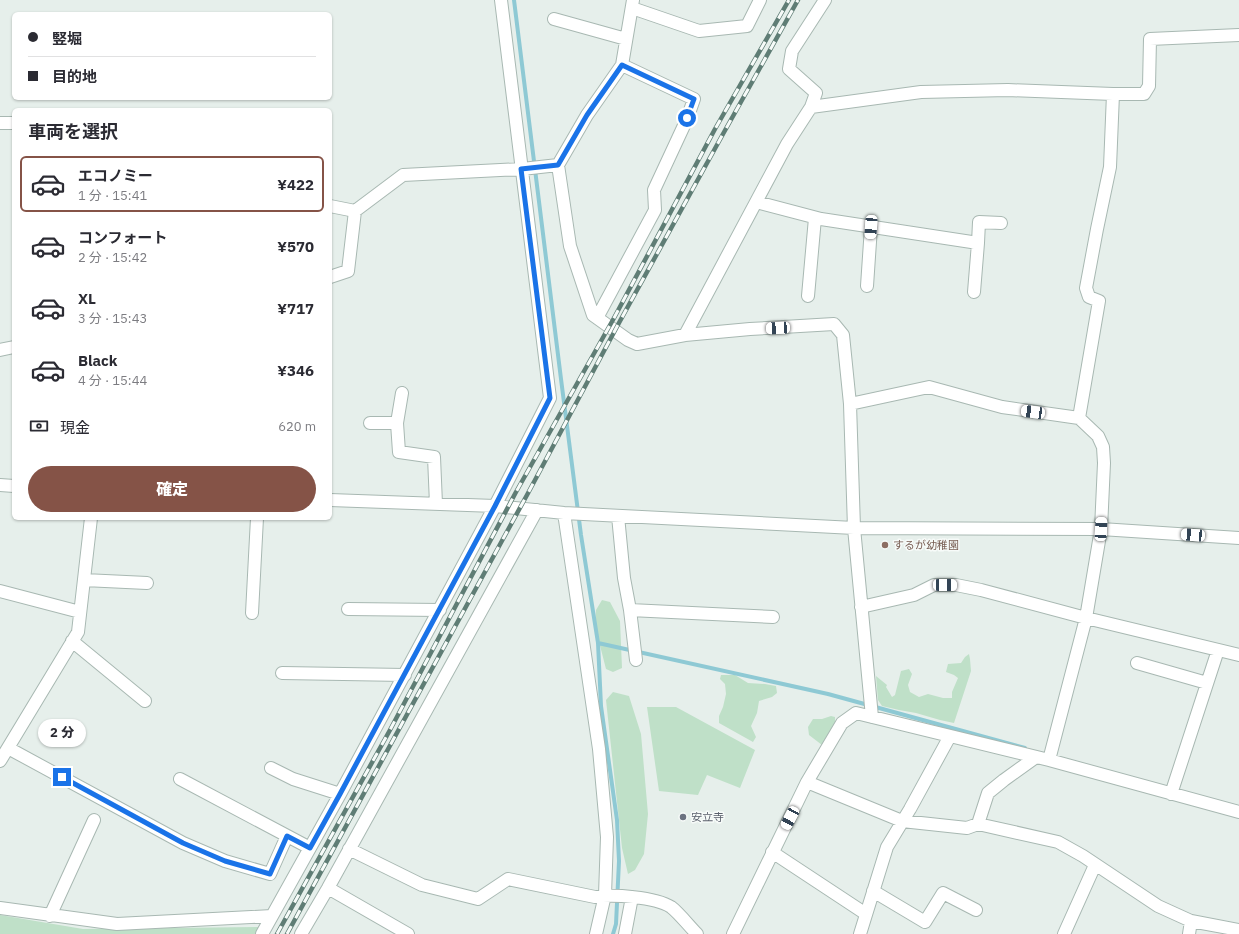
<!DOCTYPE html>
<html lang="ja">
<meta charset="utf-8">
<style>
:root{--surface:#fff;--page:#f7f7f7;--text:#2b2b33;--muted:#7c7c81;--line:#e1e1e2;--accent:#855347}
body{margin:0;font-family:"IBM Plex Sans","Noto Sans JP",sans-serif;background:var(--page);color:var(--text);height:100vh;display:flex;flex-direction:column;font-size:15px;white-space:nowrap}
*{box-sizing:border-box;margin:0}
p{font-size:13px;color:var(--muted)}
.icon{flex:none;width:22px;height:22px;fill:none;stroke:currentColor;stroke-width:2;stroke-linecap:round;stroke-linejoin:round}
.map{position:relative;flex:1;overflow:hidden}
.sheet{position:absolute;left:12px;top:108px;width:320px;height:412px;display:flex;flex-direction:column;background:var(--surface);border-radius:6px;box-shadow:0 1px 3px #0004}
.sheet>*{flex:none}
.banner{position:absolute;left:12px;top:12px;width:320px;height:88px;border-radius:6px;box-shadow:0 1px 3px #0004;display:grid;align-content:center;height:88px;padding:0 16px;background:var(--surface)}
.end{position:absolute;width:18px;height:18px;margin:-9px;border:5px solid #1a73e8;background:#fff;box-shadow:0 0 0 2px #fff}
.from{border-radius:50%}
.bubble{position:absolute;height:28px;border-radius:14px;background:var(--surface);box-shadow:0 1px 3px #0004;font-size:13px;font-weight:800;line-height:28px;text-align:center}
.car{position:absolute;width:12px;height:24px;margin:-12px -6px;border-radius:5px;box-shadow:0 0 3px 1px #0007;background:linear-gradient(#fff 24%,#345 0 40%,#fff 0 76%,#345 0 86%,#fff 0)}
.banner b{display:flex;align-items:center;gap:14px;height:38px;font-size:15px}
.banner b+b{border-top:1px solid var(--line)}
.banner i{width:10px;height:10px;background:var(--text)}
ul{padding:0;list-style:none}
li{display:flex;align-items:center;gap:12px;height:56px;margin:0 8px 6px;padding:0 8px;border:2px solid transparent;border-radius:6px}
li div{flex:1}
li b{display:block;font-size:15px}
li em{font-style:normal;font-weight:800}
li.active{border-color:var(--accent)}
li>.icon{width:36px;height:36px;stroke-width:1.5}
h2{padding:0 16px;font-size:18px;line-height:48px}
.pay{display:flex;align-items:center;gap:10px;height:44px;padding:0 16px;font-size:15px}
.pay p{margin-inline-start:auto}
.primary-button{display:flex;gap:8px;margin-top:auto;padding:8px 16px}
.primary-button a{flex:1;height:46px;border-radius:24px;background:var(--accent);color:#fff;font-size:16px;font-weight:800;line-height:46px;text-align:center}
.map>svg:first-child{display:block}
.green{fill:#bfe0c8}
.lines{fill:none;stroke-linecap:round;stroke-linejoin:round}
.stream{stroke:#8ec9d4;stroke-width:4}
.minor-casing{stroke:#a8b8b2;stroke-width:14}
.minor{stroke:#fff;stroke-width:12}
.rail-casing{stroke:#5f7d75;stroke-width:4.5}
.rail{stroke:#f7fbf9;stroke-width:3;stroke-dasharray:9;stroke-linecap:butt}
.route{stroke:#1a73e8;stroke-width:5}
.education-dot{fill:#8d6e63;stroke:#f7fbf9;stroke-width:1.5}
.worship-dot{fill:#6b7280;stroke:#f7fbf9;stroke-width:1.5}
.labels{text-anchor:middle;stroke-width:3;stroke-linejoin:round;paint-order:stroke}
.education-label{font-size:11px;fill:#785e54;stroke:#f7fbf9;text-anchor:start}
.worship-label{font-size:11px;fill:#5b616d;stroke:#f7fbf9;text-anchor:start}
</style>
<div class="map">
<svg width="1239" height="934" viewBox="0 0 1239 934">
<rect width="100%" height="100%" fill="#e6efeb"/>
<path class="green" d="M 602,600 L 610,602 L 620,621 L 622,668 L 613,672 L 606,669 L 595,626 L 596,610 Z
M 969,654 L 970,659 L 971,671 L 954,723 L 940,720 L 916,713 L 899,710 L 882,706 L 878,700 L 876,676 L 887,685 L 886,687 L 892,697 L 895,695 L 901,671 L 909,669 L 912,674 L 908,685 L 910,692 L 919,697 L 928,694 L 943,698 L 952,698 L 952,692 L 958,678 L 954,675 L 946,672 L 948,664 L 961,663 L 965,657 Z
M 721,675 L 735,675 L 748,683 L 765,684 L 776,686 L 777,693 L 772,697 L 759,701 L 757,713 L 751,726 L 756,737 L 753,742 L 719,723 L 719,716 L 723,707 L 726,694 L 725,684 L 720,679 Z
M 613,692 L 629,696 L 641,734 L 648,814 L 644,854 L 635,870 L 628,874 L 622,848 L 606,700 Z
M 647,707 L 676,707 L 755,750 L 740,788 L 707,775 L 698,795 L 659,791 Z
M 831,716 L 835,717 L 835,722 L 822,745 L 809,735 L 808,727 L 813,719 L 822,719 Z
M 0,915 L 83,929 L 259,927 L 255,934 L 0,934 Z"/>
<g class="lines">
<path class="stream" d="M 514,0 L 561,379 L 581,535 L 598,643 L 601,706 L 617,820 L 619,861 L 616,924 L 613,934
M 598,643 L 828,694 L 1025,748"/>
<g class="minor-casing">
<path id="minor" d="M 633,0 L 622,65 L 587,115 L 558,165 L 570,246 L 593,315 L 628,340 L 637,344 L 685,335 L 750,329 L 834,324 L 843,335 L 850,404 L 854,528 L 872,717
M 632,8 L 699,31 L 747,26 L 760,0
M 554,19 L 626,39
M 811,107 L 921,92 L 1008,90 L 1113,94 L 1144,94 L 1149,86 L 1150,39 L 1239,35
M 0,123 L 14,123
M 756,202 L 821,219 L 978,243 L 974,292
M 330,206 L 355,211 L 403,175 L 522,169 L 558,165
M 978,243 L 979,222 L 1001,223
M 330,277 L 348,271 L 355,211
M 867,286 L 871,227
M 808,296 L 815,218
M 597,318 L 655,210 L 654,190 L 687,119 L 694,99 L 622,65
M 685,335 L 787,144 L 811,107 L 816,93 L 789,69 L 792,51 L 825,0
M 0,350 L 14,347
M 850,404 L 929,387 L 1002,407 L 1079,418 L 1098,436 L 1103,447 L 1104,463 L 1101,529 L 1086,618 L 1049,760
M 1079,418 L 1099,301 L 1089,297 L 1086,288 L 1097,229 L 1110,167 L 1113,94
M 370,423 L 397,423 L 399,452 L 434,457 L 436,504
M 397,423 L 402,393
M 0,485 L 14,486
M 330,500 L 495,506 L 564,513 L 854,528 L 1101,529 L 1239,538
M 564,513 L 599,749 L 607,837 L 605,895 L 596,934
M 618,516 L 624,578 L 630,610 L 636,660
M 84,580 L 147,583
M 0,591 L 80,612
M 861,607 L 914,595 L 934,585 L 956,585 L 981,590 L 1086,618 L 1239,655
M 348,609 L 440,610
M 630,610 L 773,617
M 252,613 L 257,518
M 72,641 L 145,701
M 1137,663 L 1207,683
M 282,673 L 405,675
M 8,748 L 183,843 L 225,861 L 270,874 L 287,836
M 0,761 L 78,632 L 91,518
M 271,768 L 293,779 L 340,794
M 180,779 L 310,848
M 807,782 L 902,821 L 967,828 L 978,824 L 1058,842 L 1083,856 L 1158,906 L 1191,921 L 1239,930
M 1171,794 L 1218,650
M 978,824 L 988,793 L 1004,780 L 1036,757
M 349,849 L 422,885 L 478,899 L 508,879 L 595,897 C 613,894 655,897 671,907 C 678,912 690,927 697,934
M 772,852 L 866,914
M 328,888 L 408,934
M 873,891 L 925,922 L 943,893 L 976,910
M 0,908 L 117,924 L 272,916
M 50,916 L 94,820
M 262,934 L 340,794 L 495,506 L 550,398 L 501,0
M 301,934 L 328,888 L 537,510
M 625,934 L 632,897
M 733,934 L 807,782 L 842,723 L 856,713 L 1049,760 L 1239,812
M 860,934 L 887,847 L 910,809 L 950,736
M 1064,934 L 1095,865
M 1189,934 L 1191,921"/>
</g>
<use href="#minor" class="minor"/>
<g class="rail-casing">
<path id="rail" d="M 277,934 L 390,730 L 516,492 L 614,318 L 715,129 L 789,0
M 287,934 L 527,495 L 620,321 L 723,134 L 798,0"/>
</g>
<use href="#rail" class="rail"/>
</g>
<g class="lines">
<path class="route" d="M 62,777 L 183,843 L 225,861 L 270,874 L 287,836 L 310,848 L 340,794 L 495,506 L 550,398 L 521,169 L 558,165 L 587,115 L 622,65 L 694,99 L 687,118"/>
</g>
<circle class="education-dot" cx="885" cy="545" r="4"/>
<circle class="worship-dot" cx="683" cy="817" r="4"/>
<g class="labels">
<g class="education-label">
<text x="893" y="549">するが幼稚園</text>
</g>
<g class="worship-label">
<text x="691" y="821">安立寺</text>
</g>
</g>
</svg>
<i class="end from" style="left:687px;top:118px"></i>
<i class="end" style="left:62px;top:777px"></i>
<div class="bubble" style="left:38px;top:719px;width:48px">2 分</div>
<i class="car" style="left:871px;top:227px;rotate:184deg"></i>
<i class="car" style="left:778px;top:328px;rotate:267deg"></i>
<i class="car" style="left:1033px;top:412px;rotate:278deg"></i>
<i class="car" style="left:1101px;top:529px;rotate:3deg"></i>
<i class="car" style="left:1193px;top:535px;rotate:274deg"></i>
<i class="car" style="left:945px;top:585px;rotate:91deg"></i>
<i class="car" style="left:790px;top:818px;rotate:208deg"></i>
<div class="banner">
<b><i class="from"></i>竪堀</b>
<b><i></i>目的地</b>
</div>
<section class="sheet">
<h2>車両を選択</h2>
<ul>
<li class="active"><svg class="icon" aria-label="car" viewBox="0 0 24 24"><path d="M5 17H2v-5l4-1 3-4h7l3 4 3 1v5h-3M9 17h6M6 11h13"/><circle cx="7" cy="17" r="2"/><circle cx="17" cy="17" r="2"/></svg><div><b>エコノミー</b><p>1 分 · 15:41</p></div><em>¥422</em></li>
<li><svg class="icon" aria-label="car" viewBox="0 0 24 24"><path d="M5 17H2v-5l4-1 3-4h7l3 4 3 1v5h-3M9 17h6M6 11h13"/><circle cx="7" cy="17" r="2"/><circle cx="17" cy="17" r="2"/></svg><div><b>コンフォート</b><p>2 分 · 15:42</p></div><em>¥570</em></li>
<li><svg class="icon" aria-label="car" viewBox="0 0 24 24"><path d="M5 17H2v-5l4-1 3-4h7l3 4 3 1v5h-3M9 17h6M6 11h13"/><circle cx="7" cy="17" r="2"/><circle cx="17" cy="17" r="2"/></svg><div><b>XL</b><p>3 分 · 15:43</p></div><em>¥717</em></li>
<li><svg class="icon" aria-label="car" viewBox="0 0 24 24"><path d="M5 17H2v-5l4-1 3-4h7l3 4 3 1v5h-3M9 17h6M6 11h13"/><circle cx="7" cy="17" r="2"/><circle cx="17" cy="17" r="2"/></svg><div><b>Black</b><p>4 分 · 15:44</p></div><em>¥346</em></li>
</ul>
<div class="pay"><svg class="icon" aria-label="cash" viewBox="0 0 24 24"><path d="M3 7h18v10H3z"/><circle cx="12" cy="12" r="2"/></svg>現金<p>620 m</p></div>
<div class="primary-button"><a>確定</a></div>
</section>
</div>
